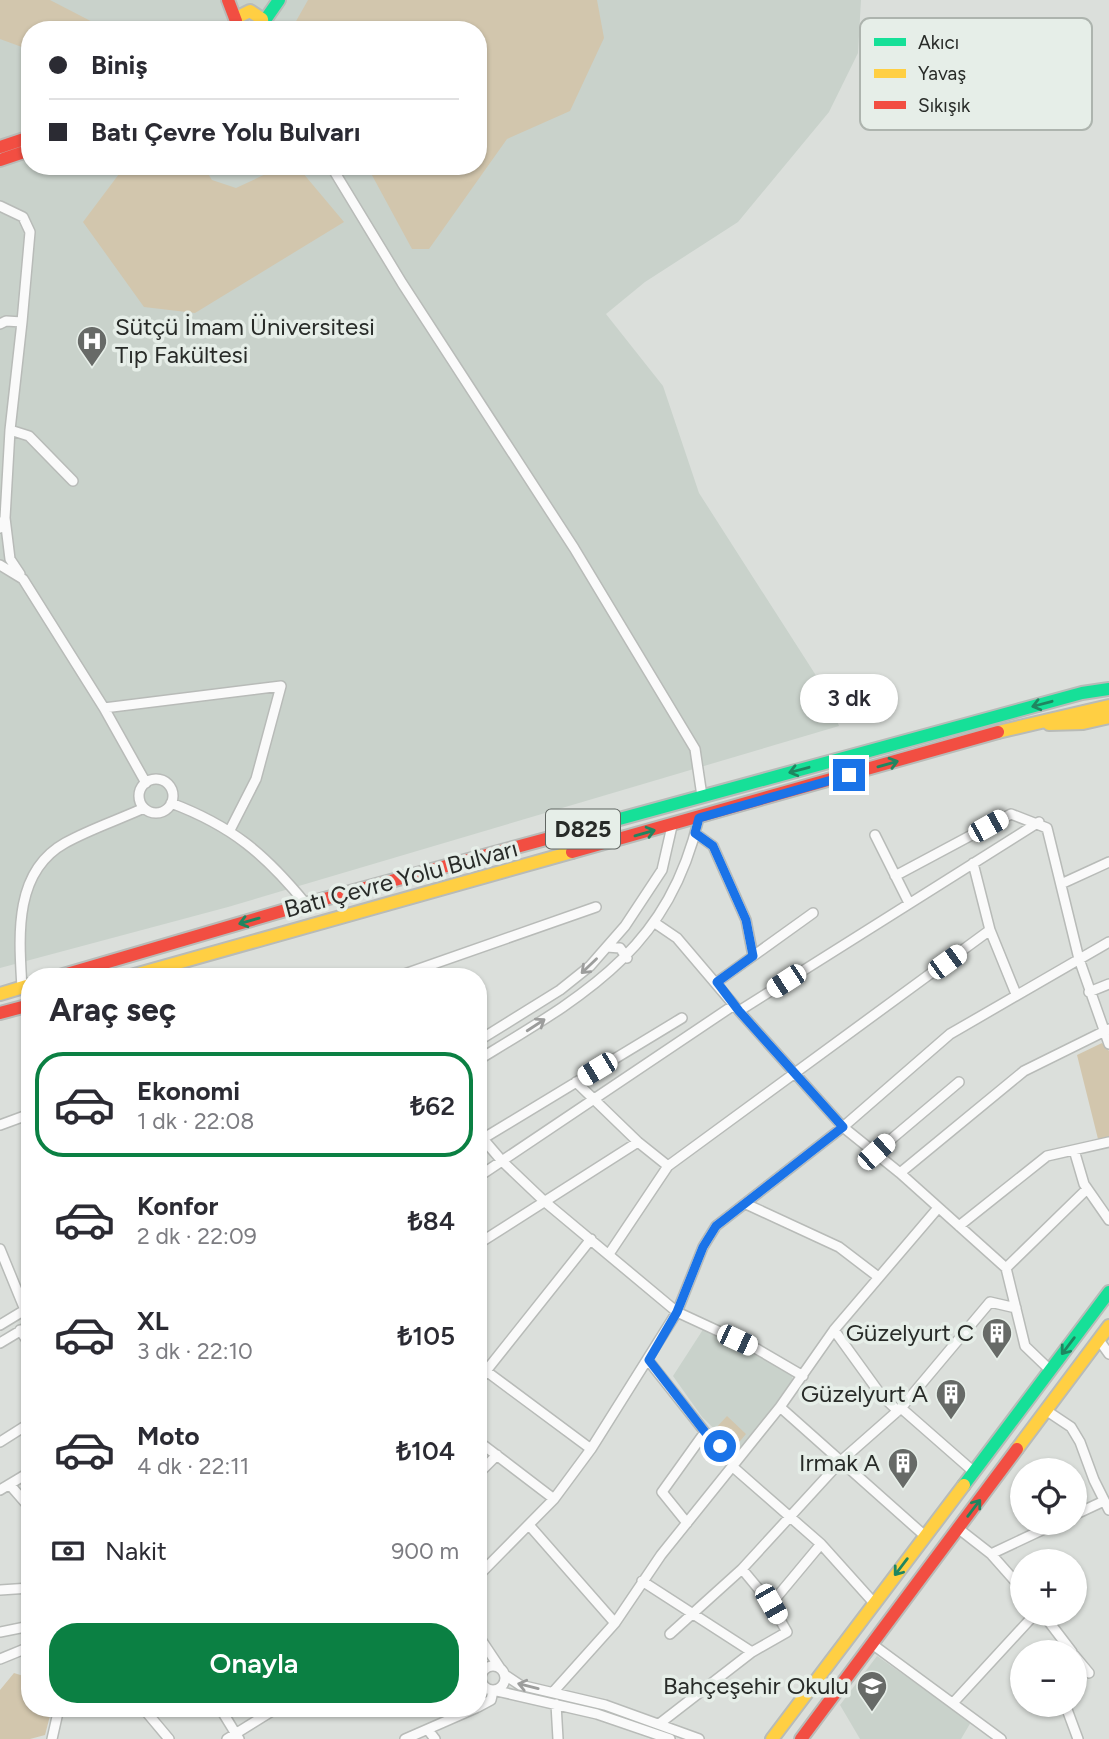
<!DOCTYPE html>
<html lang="tr">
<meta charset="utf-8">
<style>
:root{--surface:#fff;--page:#f7f7f7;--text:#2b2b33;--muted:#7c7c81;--line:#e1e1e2;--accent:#0b8043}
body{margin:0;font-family:Figtree,sans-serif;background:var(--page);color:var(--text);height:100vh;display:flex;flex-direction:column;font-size:26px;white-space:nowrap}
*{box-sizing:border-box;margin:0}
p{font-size:23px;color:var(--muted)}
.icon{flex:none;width:38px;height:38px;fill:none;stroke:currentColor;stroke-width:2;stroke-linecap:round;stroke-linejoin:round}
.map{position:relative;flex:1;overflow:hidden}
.sheet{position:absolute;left:21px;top:968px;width:466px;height:749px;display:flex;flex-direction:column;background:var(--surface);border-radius:28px;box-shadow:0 2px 5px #0004}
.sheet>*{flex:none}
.hud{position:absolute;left:21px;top:21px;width:466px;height:154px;border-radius:28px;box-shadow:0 2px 5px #0004;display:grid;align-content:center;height:154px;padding:0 28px;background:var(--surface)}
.fabs{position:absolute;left:1010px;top:1458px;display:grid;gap:14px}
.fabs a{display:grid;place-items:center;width:77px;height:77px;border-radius:50%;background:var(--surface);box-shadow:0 2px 5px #0004;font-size:35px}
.end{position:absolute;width:32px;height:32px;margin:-16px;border:9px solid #1a73e8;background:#fff;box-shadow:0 0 0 4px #fff}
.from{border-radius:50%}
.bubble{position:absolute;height:49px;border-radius:24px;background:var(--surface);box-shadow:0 2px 5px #0004;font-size:23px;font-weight:600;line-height:49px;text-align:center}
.car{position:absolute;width:21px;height:42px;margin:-21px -10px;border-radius:9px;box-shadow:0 0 5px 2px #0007;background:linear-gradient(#fff 24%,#345 0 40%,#fff 0 76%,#345 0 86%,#fff 0)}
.hud b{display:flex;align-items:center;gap:24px;height:66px;font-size:26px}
.hud b+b{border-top:2px solid var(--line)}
.hud i{width:18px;height:18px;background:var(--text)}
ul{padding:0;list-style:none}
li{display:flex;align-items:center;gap:21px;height:105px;margin:0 14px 10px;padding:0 14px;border:4px solid transparent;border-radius:28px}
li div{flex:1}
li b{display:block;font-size:26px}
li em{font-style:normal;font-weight:600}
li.current{border-color:var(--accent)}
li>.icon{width:63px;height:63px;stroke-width:1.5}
h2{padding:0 28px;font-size:32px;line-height:84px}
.pay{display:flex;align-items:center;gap:18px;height:77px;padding:0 28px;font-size:26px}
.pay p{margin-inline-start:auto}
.primary-button{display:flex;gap:14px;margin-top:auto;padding:14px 28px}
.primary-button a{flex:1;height:80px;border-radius:28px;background:var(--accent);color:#fff;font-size:28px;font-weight:600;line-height:80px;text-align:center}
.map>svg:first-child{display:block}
.built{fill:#c9d2cb;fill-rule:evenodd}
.green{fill:#d2c6ad}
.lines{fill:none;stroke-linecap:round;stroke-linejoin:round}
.street-casing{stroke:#b8bbb8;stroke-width:12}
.fast-casing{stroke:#b8bbb8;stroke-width:16}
.slow-casing{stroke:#b8bbb8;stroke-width:16}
.jam-casing{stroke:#b8bbb8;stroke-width:16}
.street{stroke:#fafafa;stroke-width:9}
.fast{stroke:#16e098;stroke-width:12}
.slow{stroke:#ffcf43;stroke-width:12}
.jam{stroke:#f24e42;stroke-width:12}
.oneway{stroke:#1f8660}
.oneway2{stroke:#9c9d9c}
.route{stroke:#1a73e8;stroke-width:9}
.labels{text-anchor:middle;stroke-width:7;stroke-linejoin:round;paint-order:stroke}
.shield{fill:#e6eee8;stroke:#616662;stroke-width:2}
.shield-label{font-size:23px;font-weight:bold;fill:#282b28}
.poi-label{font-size:24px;fill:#282b28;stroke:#e6eee8;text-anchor:end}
.street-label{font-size:24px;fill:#282b28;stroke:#e6eee8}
.key{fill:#e6eee8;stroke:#adb4ae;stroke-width:2}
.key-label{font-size:19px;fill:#282b28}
</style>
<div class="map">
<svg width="1109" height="1739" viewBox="0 0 1109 1739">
<rect width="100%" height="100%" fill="#dbdfdb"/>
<path class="built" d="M 0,0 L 861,0 L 858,53 L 829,112 L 738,222 L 645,282 L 606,314 L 663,386 L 699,493 L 824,688 L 839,726 L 228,907 L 0,968 ZM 30,30 L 478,30 L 478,166 L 30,166 Z
M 704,1328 L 755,1350 L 791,1373 L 793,1380 L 742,1450 L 736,1450 L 702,1417 L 673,1376 Z
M 877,1656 L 971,1722 L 961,1739 L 860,1739 L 840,1705 Z"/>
<path class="green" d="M 0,0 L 50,0 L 108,30 L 30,30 L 30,50 L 0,39 Z
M 308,0 L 597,0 L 604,38 L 570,111 L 507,139 L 429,249 L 412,249 L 367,166 L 478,166 L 478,30 L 291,30 Z
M 125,166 L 203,166 L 212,180 L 236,188 L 283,166 L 297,166 L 344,222 L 195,313 L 144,307 L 83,222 Z
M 1102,1043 L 1109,1051 L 1109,1137 L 1098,1139 L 1077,1055 Z
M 727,1416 L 746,1434 L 735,1447 L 715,1429 Z
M 14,1673 L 30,1678 L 30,1708 L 52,1708 L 45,1735 L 30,1739 L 0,1739 L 0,1690 Z"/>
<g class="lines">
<g class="street-casing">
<path id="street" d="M 331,166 L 402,283 L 574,548 L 695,749 L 702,796
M 0,206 L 23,217 L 30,232 L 22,322
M 0,324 L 6,321 L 22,322 L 10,430 L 5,518 L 0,528
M 10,430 L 29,436 L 73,481
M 5,518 L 10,559 L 20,574
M 0,565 L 23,579 L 104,708 L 146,783
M 104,708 L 281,686 L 256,779 L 230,830
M139 796a17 17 0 1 1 34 0a17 17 0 1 1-34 0Z
M 171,803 C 232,826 265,854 306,904
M 695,833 L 713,846 L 746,920 L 753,956
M 875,835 L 909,903
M 973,863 L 990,930 L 1016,994
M 895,876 L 1011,814 L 1047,828 L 1079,959 L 1109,1044
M 1061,884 L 1109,862
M 655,923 L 677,938 L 734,1005
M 607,947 L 620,948 L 627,958
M 399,976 L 596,907
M 717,982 L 813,913
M 22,988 C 19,937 13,872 65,843 C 90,829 118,820 144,808
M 1089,992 L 1109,984
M 739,1011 L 843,1127 L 900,1173 L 1006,1268 L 1025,1346 L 1050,1370
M 478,1041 L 560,990 L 590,966 L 625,926 L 662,870 L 672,826
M 478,1060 C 585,995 668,950 699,818
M 576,1082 L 638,1142 L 668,1166
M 0,1125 L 30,1114
M 478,1133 L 502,1161 L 544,1201 L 677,1312 L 757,1349 L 803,1376
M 479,1141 L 682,1018
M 1074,1150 L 1084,1184 L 1109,1220
M 876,1152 L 959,1082
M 900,1173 L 1024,1071 L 1109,1029
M 478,1177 L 734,1005 L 739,1011 L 1039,822
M 746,1204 L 839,1247 L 877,1276
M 959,1226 L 1047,1156 L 1109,1142
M 478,1244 L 638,1142
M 0,1249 L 25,1310
M 609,1254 L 668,1166 L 990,930
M 1006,1268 L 1087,1189
M 0,1325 L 28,1308
M 20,1330 L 30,1345
M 834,1330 L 881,1395 L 898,1411
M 1099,1340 L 1109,1354
M 0,1343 L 30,1325
M 648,1360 L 705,1432 L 736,1460
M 478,1365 L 591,1449
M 478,1381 L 591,1239
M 780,1407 L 925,1536
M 901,1408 L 974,1472
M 1047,1411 L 1071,1427 L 1080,1442 L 1094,1480 L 1109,1510
M 478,1441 L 554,1499
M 0,1442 L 30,1423
M 733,1467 L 821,1544 L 874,1603
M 478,1474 L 497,1455
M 10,1485 L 30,1508
M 0,1490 L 30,1472
M 1074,1515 L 1104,1501
M 687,1523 L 662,1492 L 705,1432
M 529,1525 L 615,1623
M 959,1529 L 991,1554 L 1022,1589
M 991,1554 L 1059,1522
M 478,1576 L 554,1499 L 591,1449 L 677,1312 L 703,1247 L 716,1226 L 843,1127 L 950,1034 L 1109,942
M 642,1581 L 752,1652
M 0,1590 L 30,1588
M 771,1604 L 821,1544
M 1043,1614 L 1072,1652
M 0,1632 L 30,1626
M 670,1634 L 742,1569 L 842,1460 L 901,1408 L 990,1302 L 1016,1308
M 478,1635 L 500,1668
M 872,1644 L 1001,1739
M 1074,1655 L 1089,1673
M 478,1657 L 482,1665 L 480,1674
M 0,1659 L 27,1648 L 30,1652
M481 1678a12 12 0 1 1 24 0a12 12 0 1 1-24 0Z
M 505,1675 L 520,1685 L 605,1705 L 699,1739
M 497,1691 L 597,1714 L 670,1739
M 554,1691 L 615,1623 L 661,1555 L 780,1407 L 834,1330 L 938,1208
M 953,1703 L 1035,1614
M 556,1704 L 558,1739
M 1065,1704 L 1078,1739
M 478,1707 L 491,1700 L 493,1691
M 97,1708 L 118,1711 L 127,1708
M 143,1708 L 169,1739
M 220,1708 L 239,1739
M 659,1724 L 752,1652 L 787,1632 L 771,1604 L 742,1569
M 428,1730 L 435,1739
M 52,1739 L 59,1708
M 227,1739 L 277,1708
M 405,1739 L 476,1708"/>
</g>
<g class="fast-casing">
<path id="fast" d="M 263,23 L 279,0
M 568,833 L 1082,693 L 1109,689
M 964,1485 L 1109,1292"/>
</g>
<g class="slow-casing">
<path id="slow" d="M 236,30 L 238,17 L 250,11 L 262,19 L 263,30
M 1049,724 L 1083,723 L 1109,717
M 998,732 L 1109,706
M 131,976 L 572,852
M 0,994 L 30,985
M 1017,1449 L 1109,1326
M 772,1739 L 964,1485"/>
</g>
<g class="jam-casing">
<path id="jam" d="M 228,0 L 236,21
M 0,147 L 30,137
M 0,160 L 30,150
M 572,852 L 998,732
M 60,976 L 306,904 L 568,833
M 0,1013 L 30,1005
M 801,1739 L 1017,1449"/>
</g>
<use href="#street" class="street"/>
<use href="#fast" class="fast"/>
<use href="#slow" class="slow"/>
<use href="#jam" class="jam"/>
</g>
<defs><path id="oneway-shaft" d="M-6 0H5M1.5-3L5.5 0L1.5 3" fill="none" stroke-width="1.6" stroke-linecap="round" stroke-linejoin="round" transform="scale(1.75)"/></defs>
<g class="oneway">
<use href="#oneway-shaft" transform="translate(1042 704) rotate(165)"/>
<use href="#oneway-shaft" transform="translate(888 764) rotate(-16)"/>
<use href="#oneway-shaft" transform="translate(799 770) rotate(165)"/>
<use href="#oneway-shaft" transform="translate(645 833) rotate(-16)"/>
<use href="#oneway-shaft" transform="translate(249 921) rotate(164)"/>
<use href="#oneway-shaft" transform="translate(1068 1346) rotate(127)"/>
<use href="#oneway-shaft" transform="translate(974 1508) rotate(-53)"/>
<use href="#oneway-shaft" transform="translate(901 1567) rotate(127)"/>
</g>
<g class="oneway2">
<use href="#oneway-shaft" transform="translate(589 966) rotate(136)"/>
<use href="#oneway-shaft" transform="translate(536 1025) rotate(-33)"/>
<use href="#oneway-shaft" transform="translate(528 1686) rotate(-166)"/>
</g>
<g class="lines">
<path class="route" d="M 720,1446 L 705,1432 L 649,1360 L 677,1312 L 703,1247 L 716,1226 L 843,1127 L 739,1011 L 717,982 L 753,956 L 746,920 L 713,846 L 695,833 L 699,818 L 849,775"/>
</g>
<defs>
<g id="hospital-pin" transform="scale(1.575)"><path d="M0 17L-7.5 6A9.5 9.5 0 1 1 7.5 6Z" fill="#676a67" stroke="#e6eee8"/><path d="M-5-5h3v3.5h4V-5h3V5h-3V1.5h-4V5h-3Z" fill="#fff"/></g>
<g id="building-pin" transform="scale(1.575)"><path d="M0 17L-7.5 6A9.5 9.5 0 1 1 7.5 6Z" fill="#676a67" stroke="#e6eee8"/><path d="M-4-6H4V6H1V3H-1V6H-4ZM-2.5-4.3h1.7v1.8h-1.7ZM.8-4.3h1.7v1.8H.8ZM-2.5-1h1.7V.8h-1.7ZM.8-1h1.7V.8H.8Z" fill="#fff"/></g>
<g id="school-pin" transform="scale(1.575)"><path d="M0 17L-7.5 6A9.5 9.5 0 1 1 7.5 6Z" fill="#676a67" stroke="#e6eee8"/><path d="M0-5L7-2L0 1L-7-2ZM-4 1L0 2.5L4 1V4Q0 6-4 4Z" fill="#fff"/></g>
</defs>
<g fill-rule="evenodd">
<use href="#hospital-pin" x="92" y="341"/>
<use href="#building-pin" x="997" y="1333"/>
<use href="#building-pin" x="951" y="1394"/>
<use href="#building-pin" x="903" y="1463"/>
<use href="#school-pin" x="872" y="1686"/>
</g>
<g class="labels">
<rect class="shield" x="546" y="809.5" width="74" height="39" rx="5"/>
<g class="shield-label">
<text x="583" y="837">D825</text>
</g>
<g class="poi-label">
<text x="115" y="335" text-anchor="start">Sütçü İmam Üniversitesi<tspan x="115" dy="28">Tıp Fakültesi</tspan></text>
<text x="974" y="1341">Güzelyurt C</text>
<text x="928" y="1402">Güzelyurt A</text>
<text x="880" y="1471">Irmak A</text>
<text x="849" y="1694">Bahçeşehir Okulu</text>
</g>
<g class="street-label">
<text transform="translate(401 879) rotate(-15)" y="8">Batı Çevre Yolu Bulvarı</text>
</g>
</g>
<rect x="860" y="18" width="232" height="112" rx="10" class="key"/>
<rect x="874" y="38" width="32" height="8" fill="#16e098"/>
<rect x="874" y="69" width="32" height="9" fill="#ffcf43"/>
<rect x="874" y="101" width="32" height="8" fill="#f24e42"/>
<g class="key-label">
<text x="918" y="49">Akıcı</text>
<text x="918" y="80">Yavaş</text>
<text x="918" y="112">Sıkışık</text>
</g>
</svg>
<div class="fabs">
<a><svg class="icon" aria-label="locate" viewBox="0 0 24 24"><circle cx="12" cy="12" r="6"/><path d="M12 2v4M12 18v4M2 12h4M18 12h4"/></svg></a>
<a>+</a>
<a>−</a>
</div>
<i class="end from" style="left:720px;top:1446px"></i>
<i class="end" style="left:849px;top:775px"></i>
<div class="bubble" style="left:800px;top:674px;width:98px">3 dk</div>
<i class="car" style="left:988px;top:826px;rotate:61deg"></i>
<i class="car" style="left:947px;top:962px;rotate:54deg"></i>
<i class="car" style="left:786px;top:981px;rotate:237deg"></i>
<i class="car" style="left:597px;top:1069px;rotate:239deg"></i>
<i class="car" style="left:876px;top:1152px;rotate:48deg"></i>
<i class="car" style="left:737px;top:1340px;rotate:115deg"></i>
<i class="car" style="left:771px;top:1604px;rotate:150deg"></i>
<div class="hud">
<b><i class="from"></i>Biniş</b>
<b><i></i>Batı Çevre Yolu Bulvarı</b>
</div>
<section class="sheet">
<h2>Araç seç</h2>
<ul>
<li class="current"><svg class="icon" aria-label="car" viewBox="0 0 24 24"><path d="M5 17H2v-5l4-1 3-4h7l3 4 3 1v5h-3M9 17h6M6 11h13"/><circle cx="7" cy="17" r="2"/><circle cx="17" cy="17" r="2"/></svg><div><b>Ekonomi</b><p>1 dk · 22:08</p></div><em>₺62</em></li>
<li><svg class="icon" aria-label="car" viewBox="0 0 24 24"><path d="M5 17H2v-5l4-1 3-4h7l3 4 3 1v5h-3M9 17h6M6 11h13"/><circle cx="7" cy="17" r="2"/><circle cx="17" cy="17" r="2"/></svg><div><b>Konfor</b><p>2 dk · 22:09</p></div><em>₺84</em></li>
<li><svg class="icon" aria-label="car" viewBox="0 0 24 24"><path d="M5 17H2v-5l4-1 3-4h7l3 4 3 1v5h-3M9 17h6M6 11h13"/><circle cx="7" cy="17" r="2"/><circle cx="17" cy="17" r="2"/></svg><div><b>XL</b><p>3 dk · 22:10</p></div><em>₺105</em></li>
<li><svg class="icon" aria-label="car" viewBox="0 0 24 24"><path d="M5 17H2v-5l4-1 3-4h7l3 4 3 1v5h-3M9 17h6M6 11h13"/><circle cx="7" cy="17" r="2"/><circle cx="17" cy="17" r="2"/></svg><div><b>Moto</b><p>4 dk · 22:11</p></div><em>₺104</em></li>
</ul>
<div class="pay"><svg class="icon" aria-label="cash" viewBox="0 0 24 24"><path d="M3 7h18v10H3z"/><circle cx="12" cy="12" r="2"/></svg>Nakit<p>900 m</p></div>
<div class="primary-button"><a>Onayla</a></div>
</section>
</div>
